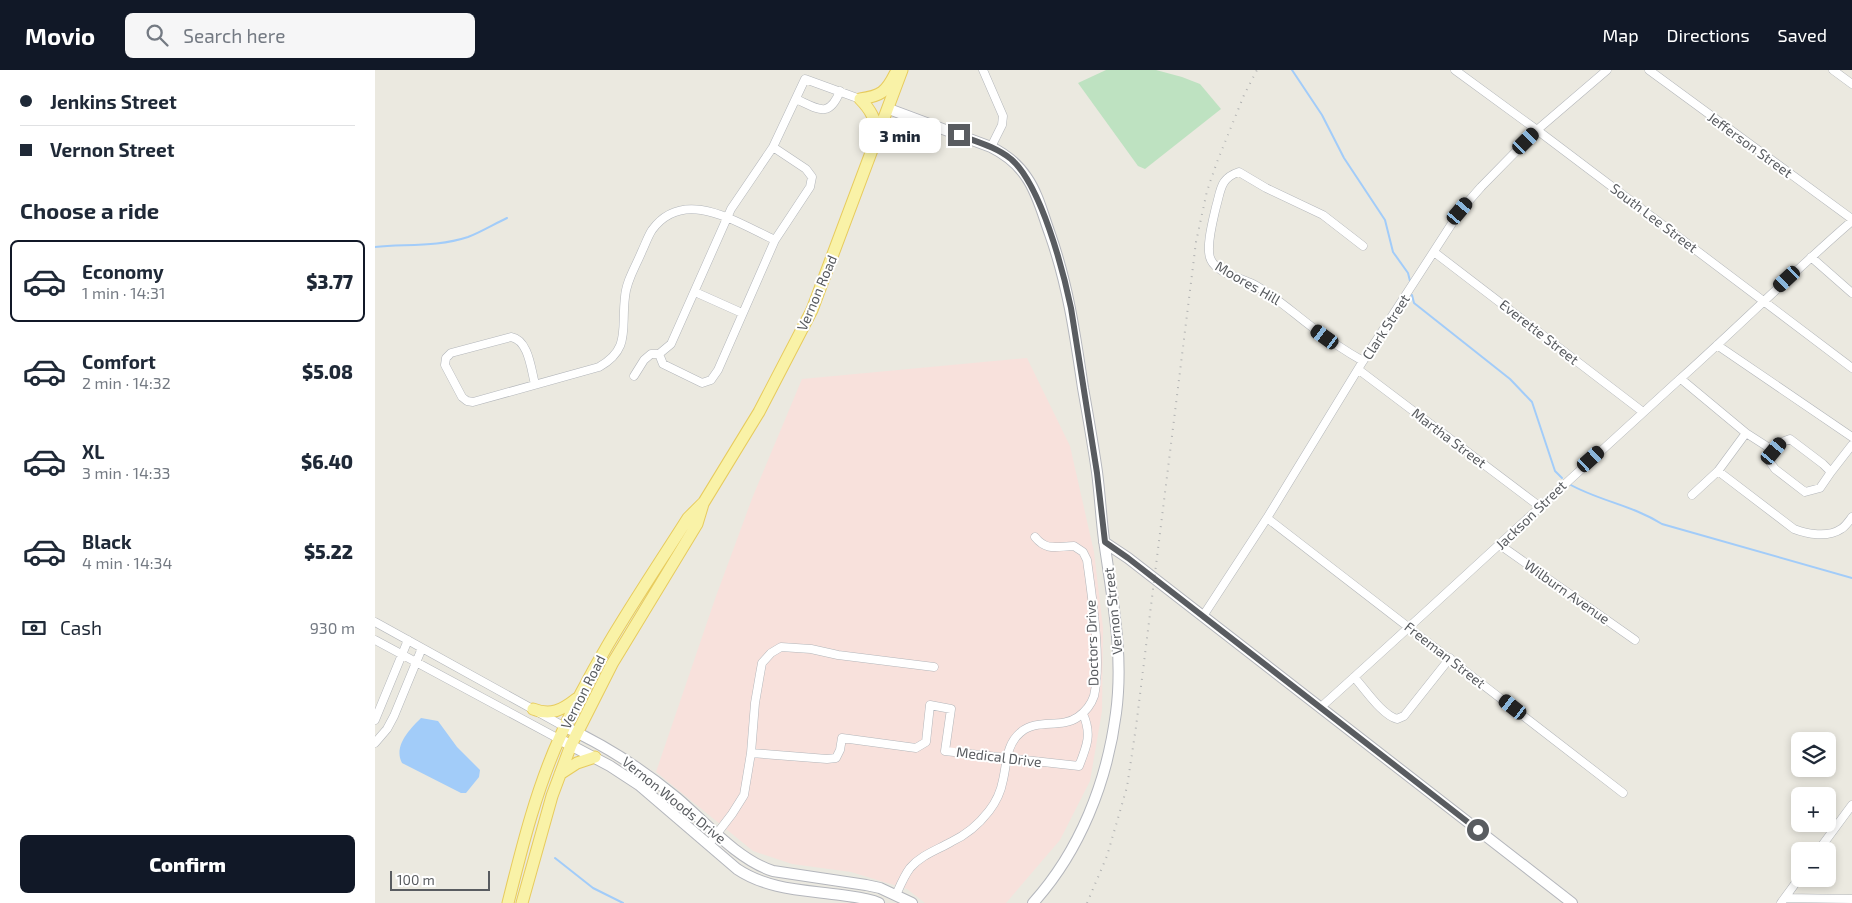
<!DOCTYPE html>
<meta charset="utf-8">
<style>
:root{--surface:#fff;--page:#f6f6f7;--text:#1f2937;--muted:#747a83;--line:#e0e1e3;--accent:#111827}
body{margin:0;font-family:"Exo 2",sans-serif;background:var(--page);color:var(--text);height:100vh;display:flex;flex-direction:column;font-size:19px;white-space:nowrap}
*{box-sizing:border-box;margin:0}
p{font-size:16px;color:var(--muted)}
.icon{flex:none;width:28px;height:28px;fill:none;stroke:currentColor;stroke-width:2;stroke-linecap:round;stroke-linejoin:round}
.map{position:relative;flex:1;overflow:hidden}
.details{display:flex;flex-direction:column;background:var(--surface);width:375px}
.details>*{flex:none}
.banner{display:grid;align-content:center;height:110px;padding:0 20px;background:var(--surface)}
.controls{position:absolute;left:1416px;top:662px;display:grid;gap:10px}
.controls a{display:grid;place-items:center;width:45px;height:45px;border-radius:8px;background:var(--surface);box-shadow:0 2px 8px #0003;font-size:25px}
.scale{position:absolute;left:15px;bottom:12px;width:100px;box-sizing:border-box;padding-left:5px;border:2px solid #595c60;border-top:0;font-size:14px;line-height:18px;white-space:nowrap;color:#595c60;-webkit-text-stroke:4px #fff;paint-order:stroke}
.end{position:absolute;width:22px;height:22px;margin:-11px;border:6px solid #595c60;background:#fff;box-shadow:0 0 0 2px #fff}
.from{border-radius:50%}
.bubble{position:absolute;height:35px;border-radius:8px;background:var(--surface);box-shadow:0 2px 8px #0003;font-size:16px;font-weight:800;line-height:35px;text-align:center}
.car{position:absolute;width:15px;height:30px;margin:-15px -8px;border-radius:6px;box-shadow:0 0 4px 1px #0007;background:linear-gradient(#222 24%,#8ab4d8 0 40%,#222 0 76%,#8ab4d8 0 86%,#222 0)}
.banner b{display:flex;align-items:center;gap:18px;height:48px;font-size:19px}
.banner b+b{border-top:1px solid var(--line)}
.banner i{width:12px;height:12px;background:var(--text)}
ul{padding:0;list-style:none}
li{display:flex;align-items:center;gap:15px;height:82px;margin:0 10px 8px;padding:0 10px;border:2px solid transparent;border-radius:8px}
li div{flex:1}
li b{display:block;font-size:19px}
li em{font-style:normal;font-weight:800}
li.selected{border-color:var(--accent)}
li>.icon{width:45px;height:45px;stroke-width:1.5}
h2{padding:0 20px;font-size:22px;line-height:60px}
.pay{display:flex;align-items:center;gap:12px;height:55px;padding:0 20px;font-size:19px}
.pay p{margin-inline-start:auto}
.primary-button{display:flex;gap:10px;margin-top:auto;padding:10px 20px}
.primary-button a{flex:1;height:58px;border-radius:8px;background:var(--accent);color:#fff;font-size:20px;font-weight:800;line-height:58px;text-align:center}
header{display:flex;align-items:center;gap:30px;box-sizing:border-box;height:70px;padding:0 25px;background:var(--accent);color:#fff}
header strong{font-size:24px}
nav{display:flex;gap:28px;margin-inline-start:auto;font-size:18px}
.search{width:350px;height:45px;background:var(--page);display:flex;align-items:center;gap:12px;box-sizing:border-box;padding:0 18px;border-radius:8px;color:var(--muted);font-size:19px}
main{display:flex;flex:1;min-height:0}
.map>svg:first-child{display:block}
.medical{fill:#f8e1dc}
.green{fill:#bee2c1}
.water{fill:#a2ccf9}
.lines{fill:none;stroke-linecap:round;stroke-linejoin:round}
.stream{stroke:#a2ccf9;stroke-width:2}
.street-casing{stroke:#b3b6ba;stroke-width:9}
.secondary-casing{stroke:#b4b6bc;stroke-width:12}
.primary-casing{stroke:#e7cb5d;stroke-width:13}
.street{stroke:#fff;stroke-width:8}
.secondary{stroke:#fff;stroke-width:10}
.primary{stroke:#f9f2a7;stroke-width:11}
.rail{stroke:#b1b2b2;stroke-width:2;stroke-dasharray:1 6;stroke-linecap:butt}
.route{stroke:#595c60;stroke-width:6}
.labels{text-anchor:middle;stroke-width:4;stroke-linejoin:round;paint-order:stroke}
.street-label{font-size:14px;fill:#595c60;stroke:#fff}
</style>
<header>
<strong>Movio</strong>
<div class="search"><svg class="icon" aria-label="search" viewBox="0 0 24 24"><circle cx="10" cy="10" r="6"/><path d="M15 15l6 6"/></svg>Search here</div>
<nav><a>Map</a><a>Directions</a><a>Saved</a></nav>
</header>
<main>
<section class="details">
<div class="banner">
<b><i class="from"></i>Jenkins Street</b>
<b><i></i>Vernon Street</b>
</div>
<h2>Choose a ride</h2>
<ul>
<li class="selected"><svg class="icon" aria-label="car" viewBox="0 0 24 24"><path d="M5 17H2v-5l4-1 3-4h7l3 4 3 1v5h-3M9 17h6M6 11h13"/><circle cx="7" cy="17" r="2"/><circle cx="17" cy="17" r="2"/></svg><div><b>Economy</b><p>1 min · 14:31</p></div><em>$3.77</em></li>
<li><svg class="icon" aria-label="car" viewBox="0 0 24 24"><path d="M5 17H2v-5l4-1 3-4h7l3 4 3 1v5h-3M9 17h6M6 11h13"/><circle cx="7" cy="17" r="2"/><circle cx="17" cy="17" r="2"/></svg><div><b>Comfort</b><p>2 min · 14:32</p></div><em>$5.08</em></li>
<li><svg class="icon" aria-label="car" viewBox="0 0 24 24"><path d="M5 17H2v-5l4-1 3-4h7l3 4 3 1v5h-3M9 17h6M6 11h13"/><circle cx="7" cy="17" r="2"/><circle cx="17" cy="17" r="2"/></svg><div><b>XL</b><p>3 min · 14:33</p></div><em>$6.40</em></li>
<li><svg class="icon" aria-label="car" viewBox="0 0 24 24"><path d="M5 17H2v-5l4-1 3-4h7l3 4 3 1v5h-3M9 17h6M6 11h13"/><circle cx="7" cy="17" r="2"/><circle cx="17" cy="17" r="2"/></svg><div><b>Black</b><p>4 min · 14:34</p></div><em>$5.22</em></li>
</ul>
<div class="pay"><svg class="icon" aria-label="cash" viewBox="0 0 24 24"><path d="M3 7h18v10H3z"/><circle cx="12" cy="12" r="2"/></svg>Cash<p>930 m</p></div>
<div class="primary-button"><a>Confirm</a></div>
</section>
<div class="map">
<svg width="1477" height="833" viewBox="0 0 1477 833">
<rect width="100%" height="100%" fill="#ebe9e0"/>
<path class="medical" d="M 652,288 L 695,376 L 719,482 L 728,558 L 727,641 L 715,711 L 685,770 L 631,833 L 550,833 L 532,819 L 476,802 L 417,794 L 378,781 L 281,702 L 340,529 L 378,426 L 427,309 Z"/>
<path class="green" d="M 731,0 L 781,0 L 807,7 L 825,14 L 846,39 L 770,99 L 763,96 L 703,13 Z"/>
<path class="water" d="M 46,648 L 63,651 L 82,677 L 105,700 L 104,707 L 91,723 L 86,723 L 27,693 C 18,676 35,659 46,648 Z"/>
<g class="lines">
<path class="stream" d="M 917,0 L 947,45 L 969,88 L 1010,150 L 1018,182 L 1033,203 L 1035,211
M 0,177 C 31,174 63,177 93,167 C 106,162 119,154 132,148
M 1037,225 L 1039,233 L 1135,309 L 1157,332 L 1180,401 L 1187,408
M 1194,414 C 1224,431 1257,435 1287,454 L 1477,508
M 180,788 L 218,818 L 248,833"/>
<g class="street-casing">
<path id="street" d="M 608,0 L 628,46 L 627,55 L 616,77
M 1080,0 L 1162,60 L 1477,298
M 1274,0 L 1477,149
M 1458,0 L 1477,14
M 421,29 C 443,39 454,49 465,21
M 988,176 L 948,145 L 891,118 L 864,102 C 845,108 846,120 841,137 C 838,150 830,179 836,190 C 842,203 866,208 878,214 C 900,226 917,242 937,257 C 954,270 970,281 988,291
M 1059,182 L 1268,342
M 1436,187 L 1477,223
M 320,222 L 367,243
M 1342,275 L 1477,367
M 284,284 L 288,294 L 327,313 L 336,310 L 343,300 L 400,170 L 435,117 L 437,107 L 431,99 L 398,77
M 984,300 L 1164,436
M 259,306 L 269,290 L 276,284 L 284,284 L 296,274 L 356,139 L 398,77 L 430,9 L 485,29
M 1306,309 L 1371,363 L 1399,381 L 1395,392 L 1400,399 L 1430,422 L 1445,418 L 1456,402 L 1448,394 L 1415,369 L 1407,372 L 1399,381
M 160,314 C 156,300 154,270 136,267 L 76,283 L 71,288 L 70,295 L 87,327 L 92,331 L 98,332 L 224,297 C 256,279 246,259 250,227 C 251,211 261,196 267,181 C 270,175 273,166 277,160 C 309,116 362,153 400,170
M 1343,401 L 1419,459 C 1432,464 1453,468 1466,459 C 1470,457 1474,451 1477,447
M 1456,402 L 1477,375
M 1317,425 L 1343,401 L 1371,363
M 892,448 L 1248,723
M 1125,475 L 1260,570
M 828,546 L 892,448 L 988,291 L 1085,141 L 1106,117 L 1162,60 L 1232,0
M 0,552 L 190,657
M 0,570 L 184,669
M 979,607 C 990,619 1007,645 1022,649 L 1029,646 L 1075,588
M 946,637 C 1066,529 1185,418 1305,309 C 1363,257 1418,202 1477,151
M 0,650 L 33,570
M 0,673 L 12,659 L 19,646 L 47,578
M 376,683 L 452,689 L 461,688 L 465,680 L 467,668 L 541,678 L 551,672 L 555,635 L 576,639 L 570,681 L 704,696 C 712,676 717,664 708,644
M 334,774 L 357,744 L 369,725 L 376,683 L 380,633 L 385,604 L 387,593 L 396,583 L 406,577 L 436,579 L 463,585 L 559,597
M 1443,781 L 1477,735
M 521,825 C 525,816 529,806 535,798 C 546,785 562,780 576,772 C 591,765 604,754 614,741 C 621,732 626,721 628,710 C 632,693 631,674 646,662 C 662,648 686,659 703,647 C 710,642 716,635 719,626 C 727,591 717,527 712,490 L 708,482 L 699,476 C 683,476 672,482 660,467
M 1410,828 L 1477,829
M 1406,833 L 1425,807"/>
</g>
<g class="secondary-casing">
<path id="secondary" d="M 514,39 L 616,77 C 630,84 643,94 652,108 C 663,124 668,145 675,164 C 693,215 700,264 708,318 C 713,346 718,374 722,402 C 725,425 726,447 729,470 C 737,528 749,584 741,643 C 732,712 705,781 658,833
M 729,472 L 753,488 L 1197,833
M 190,657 C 230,675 268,700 302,728 C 330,752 363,790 398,801 L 491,815 L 505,818 L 537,833
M 184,669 L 235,696 L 264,715 L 362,799 C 393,820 431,820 466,825 C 478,827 492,828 504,833"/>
</g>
<g class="primary-casing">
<path id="primary" d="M 485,29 C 506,26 511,22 520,4
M 485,29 C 496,40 500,49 503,64
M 158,639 C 176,646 187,640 201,629
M 185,704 L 202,693 L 220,687
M 133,833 C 147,777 161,720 185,667 C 219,589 268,519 313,448 L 329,432 L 384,342 L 437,240 L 527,0
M 147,833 L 177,726 L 196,675 L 237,594 L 322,454 L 328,434"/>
</g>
<use href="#street" class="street"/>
<use href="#secondary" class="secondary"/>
<use href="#primary" class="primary"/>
<path class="rail" d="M 712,833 L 732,786 L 752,717 L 761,657 L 821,172 L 832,121 L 842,92 L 869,25 L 882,0"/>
</g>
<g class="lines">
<path class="route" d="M 584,65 C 602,72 621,77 636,89 C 666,115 688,200 696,238 L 722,403 L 730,472 L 753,488 L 1103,760"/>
</g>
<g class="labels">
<g class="street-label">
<text transform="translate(1375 75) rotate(36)" y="5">Jefferson Street</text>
<text transform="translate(1279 148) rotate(37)" y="5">South Lee Street</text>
<text transform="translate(873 213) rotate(30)" y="5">Moores Hill</text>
<text transform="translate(442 223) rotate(-67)" y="5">Vernon Road</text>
<text transform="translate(1011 257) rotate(-57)" y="5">Clark Street</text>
<text transform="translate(1164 262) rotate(38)" y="5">Everette Street</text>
<text transform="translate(1074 368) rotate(37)" y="5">Martha Street</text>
<text transform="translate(1156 445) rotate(-44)" y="5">Jackson Street</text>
<text transform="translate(1192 522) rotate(35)" y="5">Wilburn Avenue</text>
<text transform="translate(738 541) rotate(-96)" y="5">Vernon Street</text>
<text transform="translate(717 573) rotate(-92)" y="5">Doctors Drive</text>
<text transform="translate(1070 585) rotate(38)" y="5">Freeman Street</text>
<text transform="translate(208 622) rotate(-63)" y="5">Vernon Road</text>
<text transform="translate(624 687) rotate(7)" y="5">Medical Drive</text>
<text transform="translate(299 730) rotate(39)" y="5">Vernon Woods Drive</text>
</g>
</g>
</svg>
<div class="controls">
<a><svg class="icon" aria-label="layers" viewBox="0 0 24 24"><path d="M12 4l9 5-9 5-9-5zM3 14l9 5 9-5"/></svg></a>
<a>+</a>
<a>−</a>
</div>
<div class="scale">100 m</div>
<i class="end from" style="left:1103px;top:760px"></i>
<i class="end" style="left:584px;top:65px"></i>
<div class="bubble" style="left:484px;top:48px;width:82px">3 min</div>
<i class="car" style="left:1151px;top:71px;rotate:45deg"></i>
<i class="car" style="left:1085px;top:141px;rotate:40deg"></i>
<i class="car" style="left:1412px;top:209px;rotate:227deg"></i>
<i class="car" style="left:950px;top:267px;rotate:306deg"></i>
<i class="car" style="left:1399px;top:381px;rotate:40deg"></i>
<i class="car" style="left:1216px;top:389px;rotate:48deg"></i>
<i class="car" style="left:1138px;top:637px;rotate:308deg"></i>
</div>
</main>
